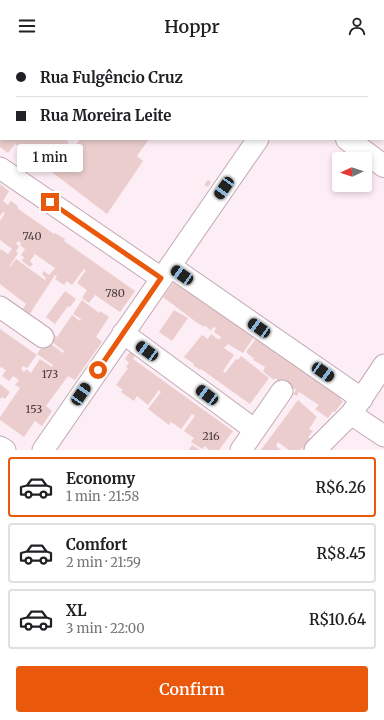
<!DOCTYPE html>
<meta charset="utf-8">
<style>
:root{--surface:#fff;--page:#f2f2f2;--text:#202124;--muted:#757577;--line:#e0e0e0;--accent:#ea580c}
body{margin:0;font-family:Merriweather,serif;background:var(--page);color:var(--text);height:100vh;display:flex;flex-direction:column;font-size:15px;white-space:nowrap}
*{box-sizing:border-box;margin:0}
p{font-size:13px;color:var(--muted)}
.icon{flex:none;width:22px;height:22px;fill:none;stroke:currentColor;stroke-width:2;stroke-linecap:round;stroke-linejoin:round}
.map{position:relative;height:398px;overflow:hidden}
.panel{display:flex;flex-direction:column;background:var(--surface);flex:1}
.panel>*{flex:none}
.top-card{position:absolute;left:0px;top:0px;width:384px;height:88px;box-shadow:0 2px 6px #0003;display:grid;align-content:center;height:88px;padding:0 16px;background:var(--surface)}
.needle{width:26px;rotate:266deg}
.buttons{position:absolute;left:332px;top:100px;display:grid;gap:8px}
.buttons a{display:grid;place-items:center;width:40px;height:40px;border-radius:4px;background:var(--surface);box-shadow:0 2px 6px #0003;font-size:20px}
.end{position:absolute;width:18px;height:18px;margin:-9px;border:5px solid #ea580c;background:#fff;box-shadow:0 0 0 2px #fff}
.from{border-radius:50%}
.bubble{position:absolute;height:28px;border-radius:4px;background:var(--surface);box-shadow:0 2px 6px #0003;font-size:13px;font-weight:600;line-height:28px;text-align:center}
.car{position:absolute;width:12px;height:24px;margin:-12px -6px;border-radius:5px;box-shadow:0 0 3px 1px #0007;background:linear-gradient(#222 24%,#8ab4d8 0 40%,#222 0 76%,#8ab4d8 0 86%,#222 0)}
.top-card b{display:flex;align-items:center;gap:14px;height:38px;font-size:15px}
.top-card b+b{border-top:1px solid var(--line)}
.top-card i{width:10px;height:10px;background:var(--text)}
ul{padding:7px 0 0;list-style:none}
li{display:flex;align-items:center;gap:12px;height:60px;margin:0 8px 6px;padding:0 8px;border:2px solid var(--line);border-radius:4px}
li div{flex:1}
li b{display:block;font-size:15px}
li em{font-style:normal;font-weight:600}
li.on{border-color:var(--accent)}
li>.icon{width:36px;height:36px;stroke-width:1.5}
.button{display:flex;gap:8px;margin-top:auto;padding:8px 16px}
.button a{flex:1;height:46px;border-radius:4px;background:var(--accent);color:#fff;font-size:16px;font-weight:600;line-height:46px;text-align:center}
header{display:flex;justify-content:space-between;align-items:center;height:52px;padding:0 16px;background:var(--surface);font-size:18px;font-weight:600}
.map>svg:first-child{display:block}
.building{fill:#ebcdcd;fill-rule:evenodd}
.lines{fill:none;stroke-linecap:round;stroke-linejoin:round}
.minor-casing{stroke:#c2a9b5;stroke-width:23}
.highway-casing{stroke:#c2a9b5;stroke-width:24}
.path{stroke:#978a91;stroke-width:2.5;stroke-dasharray:2 2;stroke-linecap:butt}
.minor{stroke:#fff;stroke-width:21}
.highway{stroke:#fff;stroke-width:22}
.route{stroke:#ea580c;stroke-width:5}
.labels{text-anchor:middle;stroke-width:4;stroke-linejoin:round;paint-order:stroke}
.number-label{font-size:11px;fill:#483a3e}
</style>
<header><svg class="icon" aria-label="menu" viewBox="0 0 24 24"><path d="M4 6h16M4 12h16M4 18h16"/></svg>Hoppr<svg class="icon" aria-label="person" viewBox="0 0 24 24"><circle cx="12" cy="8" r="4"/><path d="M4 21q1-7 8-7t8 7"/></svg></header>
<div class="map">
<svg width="384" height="398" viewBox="0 0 384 398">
<rect width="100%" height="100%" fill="#fdedf5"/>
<path class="building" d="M 0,87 L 64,87 L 69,90 L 60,102 L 50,94 L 43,103 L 32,95 L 26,103 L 20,98 L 25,90 L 20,96 L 15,92 L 8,101 L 0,95 Z
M 80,87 L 149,87 L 137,104 L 143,109 L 107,162 L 40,111 L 50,98 L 65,108 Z
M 25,104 L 38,113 L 34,119 L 21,110 Z
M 208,128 L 211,130 L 208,135 L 204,133 Z
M 0,132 L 9,139 L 3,149 L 8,153 L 11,149 L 18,154 L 17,156 L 54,182 L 55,181 L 65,187 L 64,189 L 135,239 L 120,260 L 95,243 L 89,251 L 82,246 L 87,238 L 77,231 L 86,218 L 84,217 L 72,233 L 67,229 L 64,233 L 55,227 L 57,224 L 55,223 L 29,263 L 22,258 L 26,252 L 0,232 L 0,199 L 1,197 L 8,202 L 12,197 L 0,188 L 0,169 L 5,161 L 3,160 L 0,164 ZM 18,189 L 21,191 L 20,193 L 25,197 L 21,203 L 24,205 L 22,209 L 30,215 L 33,212 L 30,209 L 35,202 L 55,216 L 49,223 L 44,219 L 42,222 L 46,226 L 45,228 L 16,207 L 10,215 L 9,215 L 18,201 L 16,200 L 19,194 L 16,192 Z
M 180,222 L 347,339 L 340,347 L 343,349 L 335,360 L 333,359 L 328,366 L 315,357 L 319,353 L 299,340 L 297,344 L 293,342 L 296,338 L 289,333 L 287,335 L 275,326 L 274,328 L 265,321 L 263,319 L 265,315 L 253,308 L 255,305 L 253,306 L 246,300 L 258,284 L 256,282 L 243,301 L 228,292 L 224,296 L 234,303 L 223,319 L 225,321 L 236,307 L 238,308 L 241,304 L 269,326 L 250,352 L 201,317 L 200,318 L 193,313 L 194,312 L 184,305 L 202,283 L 208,287 L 211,282 L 219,288 L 221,285 L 214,280 L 216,276 L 213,275 L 211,279 L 205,273 L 204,275 L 196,270 L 163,245 Z
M 65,239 L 76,247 L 70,255 L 68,254 L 55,272 L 46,265 Z
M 82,248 L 99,261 L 100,259 L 109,265 L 96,285 L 102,290 L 75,328 L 68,324 L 46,354 L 52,359 L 42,374 L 35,369 L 24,385 L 0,368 L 0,365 L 20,336 L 15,333 L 19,328 L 13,324 L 9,329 L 2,324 L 6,318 L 1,315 L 0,316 L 0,277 L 37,303 L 27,316 L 23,314 L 21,317 L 24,320 L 26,317 L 31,321 L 40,307 L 52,315 L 53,313 L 37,302 L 44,292 L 49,295 L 51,292 L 63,301 L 64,299 L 48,287 L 52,281 L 57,285 L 72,263 L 80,269 L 81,267 L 73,262 Z
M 174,258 L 188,266 L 172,289 L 159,280 Z
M 134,300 L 136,302 L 133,307 L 233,379 L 219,398 L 209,398 L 205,394 L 202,397 L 191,390 L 194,386 L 184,379 L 195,364 L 192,362 L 181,377 L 171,370 L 169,373 L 148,357 L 161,340 L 159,338 L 148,353 L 137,344 L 134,349 L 121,340 L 123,338 L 116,333 L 128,316 L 126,315 L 129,311 L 125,307 L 129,301 Z
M 0,332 L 10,340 L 5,347 L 2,345 L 0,347 Z
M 298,348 L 317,365 L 309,377 L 313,379 L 308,385 L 311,387 L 304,398 L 302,396 L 300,398 L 289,398 L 278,390 L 276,394 L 281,398 L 261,398 Z
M 192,393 L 200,398 L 189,398 Z"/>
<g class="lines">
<g class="minor-casing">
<path id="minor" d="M 40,1 L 41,0
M 321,1 L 322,0
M 0,57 L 1,56
M 0,116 L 161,226
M 170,214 L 362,347
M 0,255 L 43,285
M 123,281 L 255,378
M 351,362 L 384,384
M 0,395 L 5,398
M 43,398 L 258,87
M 241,398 L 282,339
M 315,398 L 351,362 L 384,313"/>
</g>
<g class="highway-casing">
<path id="highway" d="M 225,0 L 227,1
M 284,0 L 285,1
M 383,72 L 384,73
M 347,87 L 384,114"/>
</g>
<path class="path" d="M 255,0 L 257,1"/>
<use href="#minor" class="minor"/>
<use href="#highway" class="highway"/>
</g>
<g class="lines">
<path class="route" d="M 50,150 L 161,226 L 98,318"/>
</g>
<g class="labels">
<g class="number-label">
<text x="32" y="188">740</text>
<text x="115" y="245">780</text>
<text x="50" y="326">173</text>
<text x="34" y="361">153</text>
<text x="211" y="388">216</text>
</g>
</g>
</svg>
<div class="buttons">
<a><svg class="needle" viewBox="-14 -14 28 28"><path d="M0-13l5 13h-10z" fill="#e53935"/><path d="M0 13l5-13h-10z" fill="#757577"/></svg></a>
</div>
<i class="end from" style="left:98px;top:318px"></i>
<i class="end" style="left:50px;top:150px"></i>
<div class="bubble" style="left:17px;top:92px;width:66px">1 min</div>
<i class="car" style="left:224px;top:136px;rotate:215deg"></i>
<i class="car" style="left:182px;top:223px;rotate:305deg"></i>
<i class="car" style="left:259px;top:276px;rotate:305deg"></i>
<i class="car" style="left:147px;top:299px;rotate:306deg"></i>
<i class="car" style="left:323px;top:320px;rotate:125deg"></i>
<i class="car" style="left:81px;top:342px;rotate:34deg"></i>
<i class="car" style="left:207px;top:343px;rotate:307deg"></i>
<div class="top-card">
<b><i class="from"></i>Rua Fulgêncio Cruz</b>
<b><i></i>Rua Moreira Leite</b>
</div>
</div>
<section class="panel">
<ul>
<li class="on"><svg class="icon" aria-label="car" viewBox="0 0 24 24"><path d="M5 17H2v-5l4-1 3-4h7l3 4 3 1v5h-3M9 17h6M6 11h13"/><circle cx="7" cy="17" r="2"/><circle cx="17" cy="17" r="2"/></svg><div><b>Economy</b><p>1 min · 21:58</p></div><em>R$6.26</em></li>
<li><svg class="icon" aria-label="car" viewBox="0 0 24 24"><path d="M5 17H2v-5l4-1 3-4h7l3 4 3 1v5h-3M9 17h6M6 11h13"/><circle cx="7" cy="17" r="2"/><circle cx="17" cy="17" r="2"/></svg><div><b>Comfort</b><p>2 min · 21:59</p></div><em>R$8.45</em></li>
<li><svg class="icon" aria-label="car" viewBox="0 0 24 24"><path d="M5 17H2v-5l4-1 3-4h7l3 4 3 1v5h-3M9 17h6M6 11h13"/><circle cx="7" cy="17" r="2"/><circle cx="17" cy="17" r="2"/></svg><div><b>XL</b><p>3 min · 22:00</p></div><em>R$10.64</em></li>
</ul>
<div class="button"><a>Confirm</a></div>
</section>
